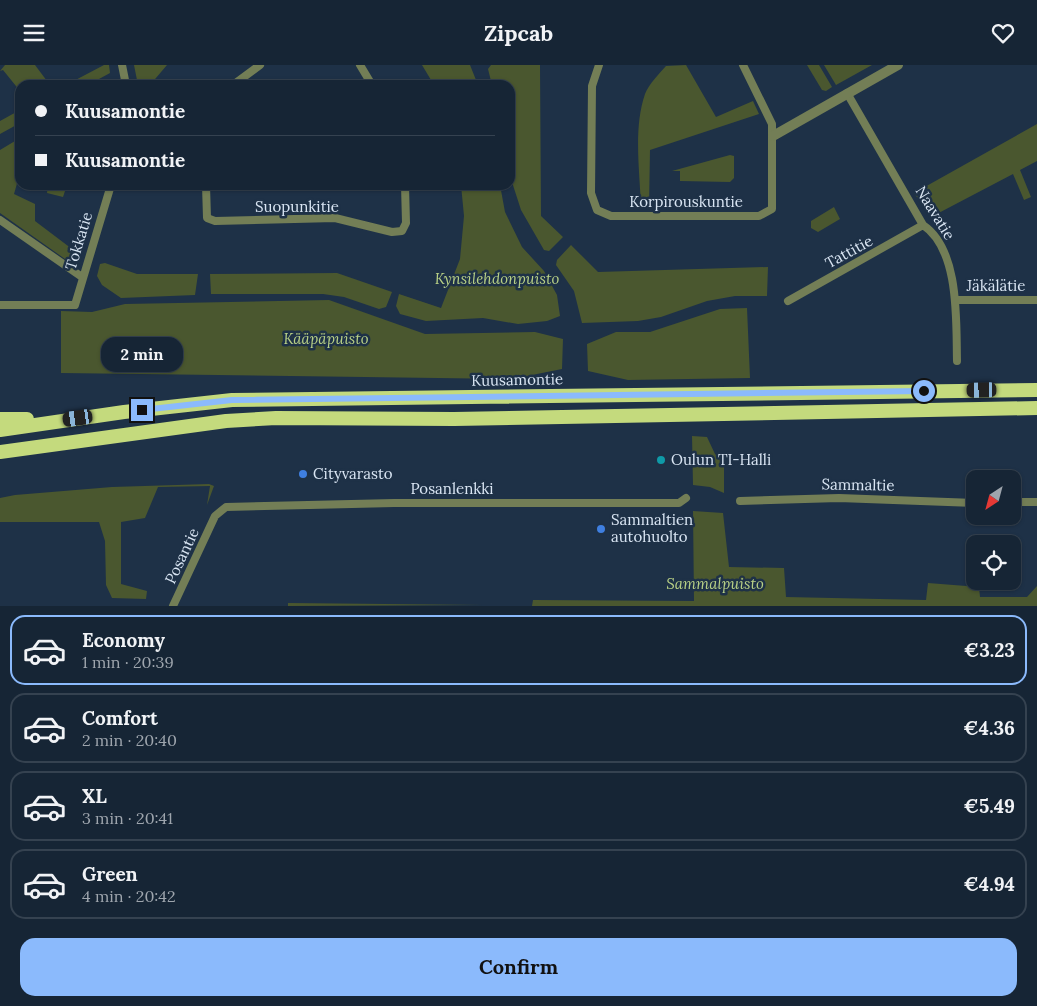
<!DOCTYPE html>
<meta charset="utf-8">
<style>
:root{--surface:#162535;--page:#1f2d3d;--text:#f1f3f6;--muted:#9ea5ad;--line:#354250;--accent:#8bbafc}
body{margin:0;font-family:Lora,serif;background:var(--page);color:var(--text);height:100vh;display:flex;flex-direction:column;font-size:19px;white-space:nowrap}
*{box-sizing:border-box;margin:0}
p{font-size:16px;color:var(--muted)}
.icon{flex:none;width:28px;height:28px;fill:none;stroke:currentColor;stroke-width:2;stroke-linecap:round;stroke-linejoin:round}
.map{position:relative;height:541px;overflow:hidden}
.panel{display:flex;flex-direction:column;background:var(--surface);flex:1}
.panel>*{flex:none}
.hud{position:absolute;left:15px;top:15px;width:500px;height:110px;border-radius:15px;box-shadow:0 1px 4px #0004,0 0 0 1px var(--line);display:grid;align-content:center;height:110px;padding:0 20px;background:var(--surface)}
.needle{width:32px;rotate:216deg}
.fabs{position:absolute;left:966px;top:405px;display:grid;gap:10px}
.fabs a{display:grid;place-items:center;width:55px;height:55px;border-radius:10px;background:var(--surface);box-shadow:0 1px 4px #0004,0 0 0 1px var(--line);font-size:25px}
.end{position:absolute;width:22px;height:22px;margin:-11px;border:6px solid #8bbafc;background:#111;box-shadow:0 0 0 2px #111}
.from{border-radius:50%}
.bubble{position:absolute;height:35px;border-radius:15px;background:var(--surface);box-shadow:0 1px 4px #0004,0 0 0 1px var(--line);font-size:16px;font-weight:700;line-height:35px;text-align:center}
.car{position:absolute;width:15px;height:30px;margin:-15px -8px;border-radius:6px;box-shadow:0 0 4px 1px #0007;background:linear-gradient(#222 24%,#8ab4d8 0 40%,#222 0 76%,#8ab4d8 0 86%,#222 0)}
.hud b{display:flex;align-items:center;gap:18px;height:48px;font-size:19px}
.hud b+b{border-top:1px solid var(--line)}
.hud i{width:12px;height:12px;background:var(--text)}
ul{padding:9px 0 0;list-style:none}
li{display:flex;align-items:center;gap:15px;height:70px;margin:0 10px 8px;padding:0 10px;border:2px solid var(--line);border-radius:15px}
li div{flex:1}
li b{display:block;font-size:19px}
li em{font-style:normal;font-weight:700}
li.active{border-color:var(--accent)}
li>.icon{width:45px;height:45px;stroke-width:1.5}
.action{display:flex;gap:10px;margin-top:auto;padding:10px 20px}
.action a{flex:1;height:58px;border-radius:15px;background:var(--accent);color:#111;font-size:20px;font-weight:700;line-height:58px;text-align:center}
header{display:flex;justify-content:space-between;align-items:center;height:65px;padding:0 20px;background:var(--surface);font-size:22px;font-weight:700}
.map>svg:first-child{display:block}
.green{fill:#4a572f}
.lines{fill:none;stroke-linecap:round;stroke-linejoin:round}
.minor{stroke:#737e56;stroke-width:8}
.tertiary{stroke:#737e56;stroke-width:10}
.trunk{stroke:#c4da7d;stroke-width:14}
.route{stroke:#8bbafc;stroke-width:6}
.culture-dot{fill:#0f9aa8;stroke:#1e3147;stroke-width:2}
.shop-dot{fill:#3f7fe0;stroke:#1e3147;stroke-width:2}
.labels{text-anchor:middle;stroke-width:5;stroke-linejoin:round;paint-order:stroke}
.street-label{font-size:15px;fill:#d9e5f3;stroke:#1e3147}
.park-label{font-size:15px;font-style:italic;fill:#b8d086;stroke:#1e3147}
.poi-label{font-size:15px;fill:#d9e5f3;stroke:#1e3147;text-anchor:start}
</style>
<header><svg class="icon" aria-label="menu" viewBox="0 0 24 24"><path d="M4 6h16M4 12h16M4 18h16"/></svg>Zipcab<svg class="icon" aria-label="heart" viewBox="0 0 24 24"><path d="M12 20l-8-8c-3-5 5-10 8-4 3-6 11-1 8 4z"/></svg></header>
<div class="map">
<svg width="1037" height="541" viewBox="0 0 1037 541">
<rect width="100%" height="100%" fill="#1e3147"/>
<path class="green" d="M 5,0 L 35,0 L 50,20 L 20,20 L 20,26 L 3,5 L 0,6 Z
M 104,0 L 109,0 L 110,8 L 88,20 L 66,20 Z
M 134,0 L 167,0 L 150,20 L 138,20 Z
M 422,0 L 470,0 L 478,20 L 434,20 Z
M 491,0 L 540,0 L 541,151 L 563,172 L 549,186 L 544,185 L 521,145 L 511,114 L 510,20 L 492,20 L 488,4 Z
M 686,0 L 716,52 L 753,36 L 759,49 L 650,85 L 649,143 L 641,143 C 640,107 633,64 645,29 C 649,19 659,9 666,1 Z
M 807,0 L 819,0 L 832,22 L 826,26 L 822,25 Z
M 824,0 L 872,0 L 836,20 Z
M 20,45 L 20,58 L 0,69 L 0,56 Z
M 1037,59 L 1037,96 L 1020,105 L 1031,132 L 1024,135 L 1013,109 L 931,152 L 914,128 Z
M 20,73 L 20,108 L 14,129 L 35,139 L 35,156 L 76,187 L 71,195 L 65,194 L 0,148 L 0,85 Z
M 730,90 L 734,91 L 734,113 L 730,117 L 680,116 L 680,106 L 672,106 Z
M 48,120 L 67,120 L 63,132 L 47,128 Z
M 461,120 L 500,120 L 505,147 L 522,182 L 544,206 L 557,230 L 560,251 L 547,256 L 518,259 L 483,253 L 426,256 L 400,249 L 396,241 L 399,229 L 441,243 L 460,194 L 464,151 Z
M 834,142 L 840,154 L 818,167 L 811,163 L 811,156 Z
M 571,180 L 598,207 L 768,202 L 767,231 L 735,231 L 707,236 L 661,252 L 638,256 L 582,258 L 574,226 L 556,200 L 557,195 Z
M 105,198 L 137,209 L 198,209 L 195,230 L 121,233 L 102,220 L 97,211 L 100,199 Z
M 337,208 L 392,227 L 386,242 L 379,244 L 344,232 L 323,229 L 211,229 L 210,209 Z
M 329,235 L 425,269 L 535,267 L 563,274 L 562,304 L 512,314 L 61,308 L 61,246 L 92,247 L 125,239 Z
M 747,243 L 750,313 L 628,315 L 588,306 L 587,279 L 616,267 L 650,267 L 720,244 Z
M 692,371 L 707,372 L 715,389 L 724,398 L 724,428 L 710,422 L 693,420 Z
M 209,419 L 214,421 L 207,440 L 210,421 L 158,422 L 145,453 L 121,457 L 121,519 L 147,526 L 146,534 L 112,533 L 106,520 L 105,476 L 99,457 L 0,457 L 0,433 L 15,430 L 112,422 Z
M 693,446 L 723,448 L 729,502 L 784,503 L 786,532 L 926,535 L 928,518 L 979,522 L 980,532 L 1027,532 L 1037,521 L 1037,541 L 532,541 L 533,535 L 694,536 Z
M 288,538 L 483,540 L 288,541 Z"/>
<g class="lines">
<path class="minor" d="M 122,0 L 126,20
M 360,0 L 372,20
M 599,0 L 592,21 L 591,128 L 597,145 L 611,151 L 759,151 L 772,144 L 772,59 L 743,0
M 233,20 L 260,0
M 847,28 L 923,160 C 960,185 956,256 957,296
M 206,120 L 207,153 L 215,156 L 335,153 L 392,167 L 402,166 L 406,158 L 405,120
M 0,155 L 82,212
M 955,235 L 1037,235
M 788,236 L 923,160
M 0,240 L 75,240 L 111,120
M 740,436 L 839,433 L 975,438
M 1012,437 L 1037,437
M 173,541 L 215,451 L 226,442 L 394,438 L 679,438 L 686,433"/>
<path class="tertiary" d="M 773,71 L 898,0"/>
<path class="trunk" d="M 0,354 L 27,354
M 0,365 L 124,347 L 232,335 L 1037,325
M 0,387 L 226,356 L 276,353 L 454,354 L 1037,343"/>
</g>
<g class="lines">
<path class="route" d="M 142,345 L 232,335 L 924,326"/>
</g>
<circle class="culture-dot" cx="661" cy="395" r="5"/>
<g class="shop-dot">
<circle cx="303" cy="409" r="5"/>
<circle cx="601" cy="464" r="5"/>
</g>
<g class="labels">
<g class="street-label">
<text x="686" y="142">Korpirouskuntie</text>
<text x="297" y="147">Suopunkitie</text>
<text transform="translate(935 148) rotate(58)" y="5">Naavatie</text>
<text transform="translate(79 176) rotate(-73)" y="5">Tokkatie</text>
<text transform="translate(849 187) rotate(-29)" y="5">Tattitie</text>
<text x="996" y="226">Jäkälätie</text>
<text transform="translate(517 315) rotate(-1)" y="5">Kuusamontie</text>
<text transform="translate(858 420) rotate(1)" y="5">Sammaltie</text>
<text x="452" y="429">Posanlenkki</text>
<text transform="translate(182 491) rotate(-65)" y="5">Posantie</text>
</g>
<g class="park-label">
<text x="497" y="219">Kynsilehdonpuisto</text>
<text x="326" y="279">Kääpäpuisto</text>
<text x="715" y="524">Sammalpuisto</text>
</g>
<g class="poi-label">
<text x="671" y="400">Oulun TI-Halli</text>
<text x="313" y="414">Cityvarasto</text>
<text x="611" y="460">Sammaltien<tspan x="611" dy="17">autohuolto</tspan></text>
</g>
</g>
</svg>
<div class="fabs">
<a><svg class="needle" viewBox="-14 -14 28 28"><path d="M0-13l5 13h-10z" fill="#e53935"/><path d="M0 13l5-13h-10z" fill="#9ea5ad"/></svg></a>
<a><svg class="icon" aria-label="locate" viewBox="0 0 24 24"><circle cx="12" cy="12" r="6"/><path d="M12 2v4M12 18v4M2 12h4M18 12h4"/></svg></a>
</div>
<i class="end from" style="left:924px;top:326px"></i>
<i class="end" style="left:142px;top:345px"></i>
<div class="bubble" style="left:101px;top:272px;width:82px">2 min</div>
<i class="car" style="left:982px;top:325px;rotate:269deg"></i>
<i class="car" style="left:78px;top:353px;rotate:262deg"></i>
<div class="hud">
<b><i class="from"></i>Kuusamontie</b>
<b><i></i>Kuusamontie</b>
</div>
</div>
<section class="panel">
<ul>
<li class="active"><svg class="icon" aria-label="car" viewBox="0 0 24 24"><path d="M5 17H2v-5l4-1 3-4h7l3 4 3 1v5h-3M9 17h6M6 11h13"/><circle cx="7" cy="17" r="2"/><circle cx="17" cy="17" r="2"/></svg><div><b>Economy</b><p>1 min · 20:39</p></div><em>€3.23</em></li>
<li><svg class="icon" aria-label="car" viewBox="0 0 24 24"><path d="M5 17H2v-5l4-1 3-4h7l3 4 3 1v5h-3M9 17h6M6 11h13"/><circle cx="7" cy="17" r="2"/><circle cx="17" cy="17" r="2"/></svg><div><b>Comfort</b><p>2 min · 20:40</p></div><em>€4.36</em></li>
<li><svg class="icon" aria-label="car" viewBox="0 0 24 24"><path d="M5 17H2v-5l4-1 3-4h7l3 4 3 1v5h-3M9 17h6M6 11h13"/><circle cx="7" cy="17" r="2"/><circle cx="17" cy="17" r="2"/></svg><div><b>XL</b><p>3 min · 20:41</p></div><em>€5.49</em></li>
<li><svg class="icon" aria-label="car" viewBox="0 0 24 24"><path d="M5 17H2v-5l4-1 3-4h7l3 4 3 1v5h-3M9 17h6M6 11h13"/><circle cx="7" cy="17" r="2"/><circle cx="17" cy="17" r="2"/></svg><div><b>Green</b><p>4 min · 20:42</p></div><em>€4.94</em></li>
</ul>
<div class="action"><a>Confirm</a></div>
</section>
